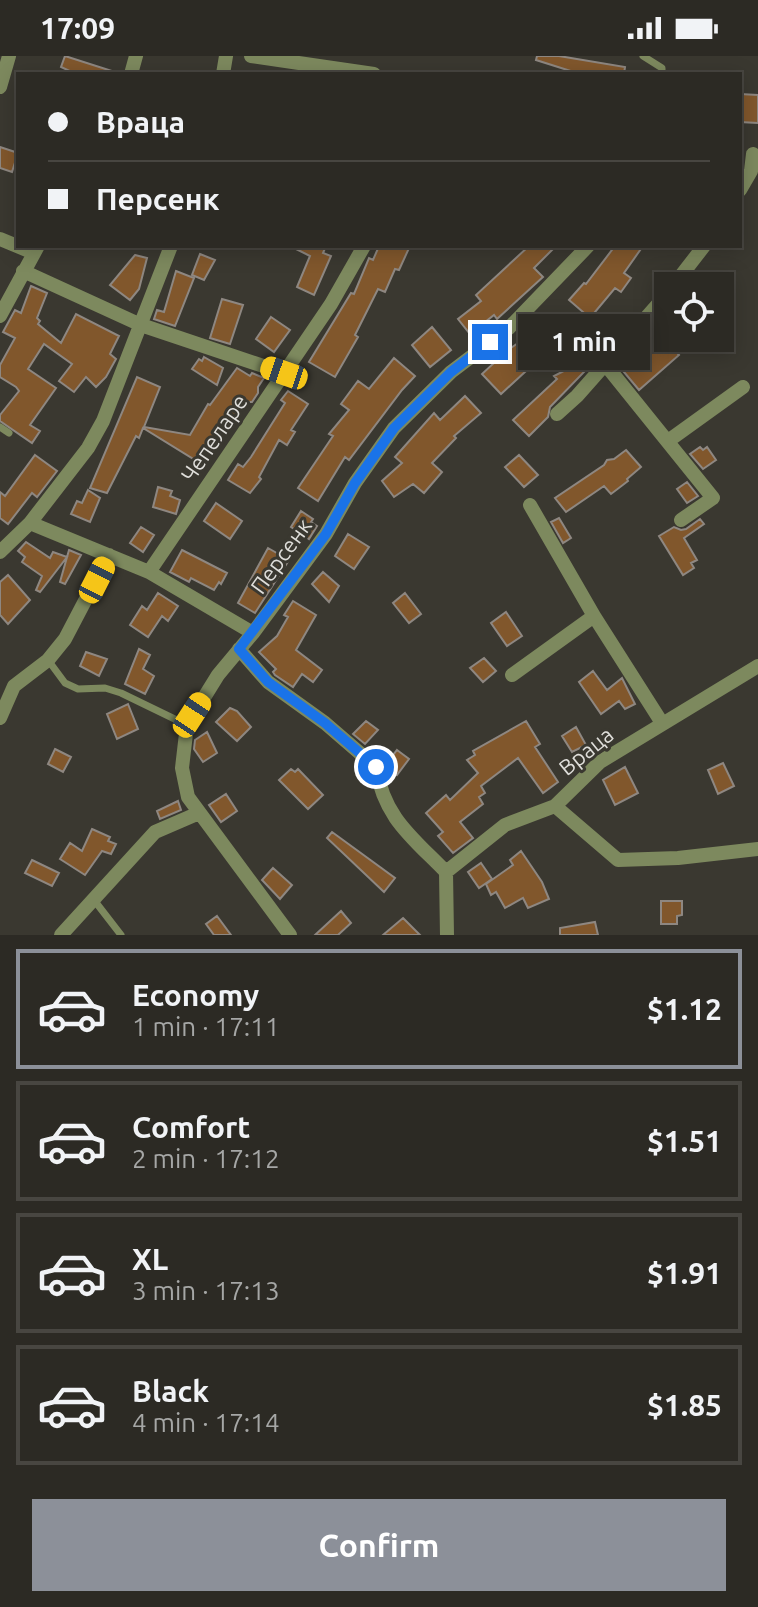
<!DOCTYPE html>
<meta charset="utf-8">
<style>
:root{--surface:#2c2a24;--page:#383631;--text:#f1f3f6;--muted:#a6a7a6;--line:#484641;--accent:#8c9099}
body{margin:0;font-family:Ubuntu,sans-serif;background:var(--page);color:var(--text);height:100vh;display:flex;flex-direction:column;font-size:30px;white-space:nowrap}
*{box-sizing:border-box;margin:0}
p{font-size:26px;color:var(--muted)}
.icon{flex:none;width:44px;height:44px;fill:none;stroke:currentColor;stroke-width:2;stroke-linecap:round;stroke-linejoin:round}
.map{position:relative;height:879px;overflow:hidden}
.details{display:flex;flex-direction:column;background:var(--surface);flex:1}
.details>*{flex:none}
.guide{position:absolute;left:16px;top:16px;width:726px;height:176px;border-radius:0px;box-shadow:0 4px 20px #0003,0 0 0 2px var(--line);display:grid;align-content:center;height:176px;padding:0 32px;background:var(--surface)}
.tools{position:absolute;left:654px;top:216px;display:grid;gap:16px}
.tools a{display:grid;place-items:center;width:80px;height:80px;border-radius:0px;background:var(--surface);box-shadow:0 4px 20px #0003,0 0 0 2px var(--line);font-size:40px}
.end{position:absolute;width:36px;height:36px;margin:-18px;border:10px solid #1a73e8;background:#fff;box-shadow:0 0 0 4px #fff}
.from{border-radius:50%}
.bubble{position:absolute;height:56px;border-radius:0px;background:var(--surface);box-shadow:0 4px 20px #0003,0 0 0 2px var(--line);font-size:26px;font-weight:700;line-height:56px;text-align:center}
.car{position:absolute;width:24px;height:48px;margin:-24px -12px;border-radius:10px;box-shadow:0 0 6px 2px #0007;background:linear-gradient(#f5c518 24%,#345 0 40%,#f5c518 0 76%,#345 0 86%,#f5c518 0)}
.guide b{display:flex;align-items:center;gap:28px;height:76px;font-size:30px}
.guide b+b{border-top:2px solid var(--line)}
.guide i{width:20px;height:20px;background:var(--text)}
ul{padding:14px 0 0;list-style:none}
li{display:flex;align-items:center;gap:24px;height:120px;margin:0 16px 12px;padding:0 16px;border:4px solid var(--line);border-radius:0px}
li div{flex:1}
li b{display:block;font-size:30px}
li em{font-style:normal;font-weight:700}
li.current{border-color:var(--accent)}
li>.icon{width:72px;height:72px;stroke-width:1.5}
.action{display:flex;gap:16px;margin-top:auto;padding:16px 32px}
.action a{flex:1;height:92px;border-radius:0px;background:var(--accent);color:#fff;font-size:32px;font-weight:700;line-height:92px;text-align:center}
.status{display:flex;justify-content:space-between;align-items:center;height:56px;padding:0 40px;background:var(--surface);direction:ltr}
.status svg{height:22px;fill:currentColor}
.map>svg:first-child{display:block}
.building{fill:#81572c;stroke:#8e8781;stroke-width:2}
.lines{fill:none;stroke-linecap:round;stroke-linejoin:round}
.lane{stroke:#7d895e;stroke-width:7}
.street{stroke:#7d895e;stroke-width:14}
.route{stroke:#1a73e8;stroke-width:10}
.labels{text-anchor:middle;stroke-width:6;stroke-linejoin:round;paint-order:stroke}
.street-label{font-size:22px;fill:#dfdeda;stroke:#3a3830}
</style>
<div class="status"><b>17:09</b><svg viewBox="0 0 49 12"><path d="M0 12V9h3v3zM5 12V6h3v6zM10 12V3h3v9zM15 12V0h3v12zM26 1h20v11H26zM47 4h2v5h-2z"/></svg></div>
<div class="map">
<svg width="758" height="879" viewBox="0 0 758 879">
<rect width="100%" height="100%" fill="#3a3830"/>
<path class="building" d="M 65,0 L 115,16 L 115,18 L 76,18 L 61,11 Z
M 537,0 L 559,0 L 625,11 L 624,18 L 580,18 L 536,4 Z
M 740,38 L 758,39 L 758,67 L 740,66 Z
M 0,91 L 18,97 L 12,116 L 0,112 Z
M 290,190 L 326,190 L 323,197 L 331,200 L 314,239 L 297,231 L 310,200 Z
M 379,190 L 410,190 L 399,214 L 395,213 L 385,236 L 378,233 L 355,279 L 358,281 L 335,321 L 309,306 L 351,237 L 354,238 L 369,202 L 373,204 Z
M 529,190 L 556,190 L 534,212 L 543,221 L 497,263 L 494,259 L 470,278 L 458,263 L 481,245 L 476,239 Z
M 615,190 L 643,190 L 624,217 L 631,222 L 621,236 L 615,232 L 590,262 L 569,244 L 584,227 L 586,228 Z
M 200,198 L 215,204 L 204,224 L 192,219 Z
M 135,199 L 147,202 L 139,233 L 130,244 L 110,229 Z
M 176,215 L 194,222 L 175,270 L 154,263 L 157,254 L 164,256 Z
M 31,230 L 47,237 L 37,262 L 40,265 L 38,268 L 61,287 L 76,258 L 119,280 L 110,298 L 116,303 L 106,321 L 96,331 L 86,321 L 74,336 L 59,325 L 72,308 L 44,288 L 28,313 L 56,332 L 30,369 L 40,375 L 32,387 L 0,365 L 0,359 L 19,335 L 16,331 L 0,321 L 0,309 L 15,282 L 3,276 L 15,254 L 21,257 Z
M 222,243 L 243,249 L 230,288 L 210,282 Z
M 271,261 L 290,274 L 274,296 L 256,283 Z
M 550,264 L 553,268 L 556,266 L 566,277 L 557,286 L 561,291 L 542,308 L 538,304 L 501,338 L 482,318 L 508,294 L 521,285 L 523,287 Z
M 432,271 L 451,294 L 430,311 L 412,289 Z
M 662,280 L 679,299 L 639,334 L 624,316 Z
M 204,301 L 223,312 L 217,329 L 192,313 L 199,303 L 202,305 Z
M 394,302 L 415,320 L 402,334 L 349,404 L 345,401 L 318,445 L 298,432 L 333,380 L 329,378 L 349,354 L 341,348 L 358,325 L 369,333 Z
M 579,307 L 585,315 L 550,351 L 548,361 L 529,380 L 513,364 L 557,323 L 554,320 Z
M 237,312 L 250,320 L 252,317 L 264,322 L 258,331 L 258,337 L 252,346 L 245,346 L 229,371 L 224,367 L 200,407 L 143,372 L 139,382 L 136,380 L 107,437 L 90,432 L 137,321 L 160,331 L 144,371 L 190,379 L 208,348 L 210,349 Z
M 288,335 L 308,348 L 291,374 L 295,376 L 287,389 L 279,384 L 259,421 L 261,423 L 250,437 L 228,424 L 238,408 L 243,411 L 251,401 L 285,347 L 281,344 Z
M 465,340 L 481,357 L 454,380 L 456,382 L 432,407 L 442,416 L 424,437 L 413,428 L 394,441 L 382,425 L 402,407 L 395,401 L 434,357 L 440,364 Z
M 700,391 L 703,394 L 707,391 L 716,404 L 703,413 L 690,398 Z
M 626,394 L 641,411 L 627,423 L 628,425 L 611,438 L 604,430 L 566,456 L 555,442 L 604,409 L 607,404 L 614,403 Z
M 35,399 L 57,415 L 37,441 L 32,437 L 8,468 L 0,462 L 0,436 L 5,440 Z
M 519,399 L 538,419 L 524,431 L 505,411 Z
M 687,426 L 698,440 L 687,447 L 677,433 Z
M 158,431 L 172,435 L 170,440 L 180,444 L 176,458 L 153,451 Z
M 88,434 L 100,442 L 90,466 L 71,458 L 77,445 L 82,447 Z
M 216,447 L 242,465 L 230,483 L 204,465 Z
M 301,455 L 313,463 L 311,466 L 317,470 L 309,483 L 291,471 Z
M 559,462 L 571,482 L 563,487 L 551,466 Z
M 700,463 L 704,468 L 684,482 L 697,504 L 691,507 L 694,512 L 683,519 L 659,480 L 674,471 L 681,474 L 686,473 Z
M 141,471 L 154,479 L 143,496 L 130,487 Z
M 348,478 L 369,491 L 354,513 L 335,500 Z
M 26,486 L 50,502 L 53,496 L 67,501 L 40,536 L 36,534 L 42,520 L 22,506 L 25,501 L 18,495 Z
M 268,492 L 289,504 L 255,557 L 238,547 Z
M 69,494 L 81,499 L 65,528 L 60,526 Z
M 182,494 L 227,517 L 221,528 L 219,526 L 214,534 L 191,522 L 189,526 L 170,516 Z
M 323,516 L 339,530 L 329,546 L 312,528 Z
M 8,519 L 30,544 L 8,568 L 0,559 L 0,526 Z
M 158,537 L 178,550 L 168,565 L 162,560 L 148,581 L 130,569 L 142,550 L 147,554 Z
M 405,537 L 421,558 L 409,567 L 393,547 Z
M 293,545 L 316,559 L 296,594 L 322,614 L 313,626 L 302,618 L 293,631 L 275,619 L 273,616 L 276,613 L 259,596 L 277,580 L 288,561 L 284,559 Z
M 506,556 L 522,580 L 507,590 L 491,567 Z
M 139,593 L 150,599 L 143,613 L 154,620 L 145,638 L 125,628 Z
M 86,596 L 107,603 L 99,620 L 80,610 Z
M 484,602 L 496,615 L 483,626 L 470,612 Z
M 593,615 L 607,634 L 622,622 L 635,648 L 625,653 L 619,645 L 601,658 L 579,626 Z
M 128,648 L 138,673 L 117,683 L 107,658 Z
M 230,652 L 237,655 L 251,671 L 237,685 L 216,666 Z
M 366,665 L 378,674 L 365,688 L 353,678 Z
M 526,665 L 540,688 L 535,691 L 558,726 L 543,737 L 518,702 L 481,730 L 485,737 L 479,741 L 483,748 L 460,766 L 473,782 L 453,797 L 438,780 L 443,776 L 426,757 L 446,739 L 450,744 L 478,717 L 467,704 L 475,699 L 473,695 Z
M 576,671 L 586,689 L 572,696 L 562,680 Z
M 207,676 L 217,697 L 203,706 L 194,693 L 195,684 Z
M 55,693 L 71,701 L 63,716 L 48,708 Z
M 397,694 L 409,703 L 397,719 L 386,708 Z
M 723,707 L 734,730 L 718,738 L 708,714 Z
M 625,711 L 638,737 L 615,749 L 603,724 Z
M 291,713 L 295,716 L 298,713 L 323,739 L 308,753 L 279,724 Z
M 226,738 L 237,755 L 221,766 L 209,749 Z
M 178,745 L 181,754 L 160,763 L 157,755 Z
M 92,773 L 110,781 L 108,785 L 116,788 L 111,798 L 102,795 L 85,819 L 60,803 L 70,787 L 82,795 Z
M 332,776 L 395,822 L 384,836 L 327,782 Z
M 521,795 L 542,826 L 549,843 L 528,852 L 523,842 L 505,852 L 496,836 L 491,839 L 486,828 L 513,809 L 510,804 Z
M 32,804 L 59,817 L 52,830 L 25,817 Z
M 481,807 L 492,823 L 479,832 L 468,816 Z
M 273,812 L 292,829 L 280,843 L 262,824 Z
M 661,845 L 682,845 L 682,859 L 677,860 L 677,868 L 661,868 Z
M 341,855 L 351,867 L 338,879 L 315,879 Z
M 217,860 L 231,879 L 214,879 L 206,868 Z
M 403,862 L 420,879 L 383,879 Z
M 595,866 L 598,879 L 560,879 L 560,872 Z"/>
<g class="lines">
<path class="lane" d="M 643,0 L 662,12 L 662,18
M 0,371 L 9,377
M 48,604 L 65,627 L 78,633 L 105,632 L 121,637 L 187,669
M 94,844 L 121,879"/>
<path class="street" d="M 251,0 L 374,18
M 131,18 L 136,0
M 223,18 L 226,0
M 0,31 L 9,0
M 740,134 L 751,115 L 753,98
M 0,183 L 34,197
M 23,215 L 141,269 L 284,317
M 673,230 L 704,190
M 0,260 L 38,190
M 605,308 L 713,442 L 681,464
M 557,358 L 577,340 L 668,237
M 668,385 L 743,331
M 530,449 L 594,560 L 662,667
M 30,467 L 149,516 L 253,577
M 0,496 L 30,467 L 88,392 L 103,365 L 171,190
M 149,516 L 331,248 L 364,190
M 239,593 L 268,626 L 325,667 L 376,711 C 384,762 412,781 446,816 L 447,879
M 512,619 L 594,560
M 0,662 L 14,630 L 48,604 L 65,583 L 109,499
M 555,750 L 618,804 L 678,802 L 758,793
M 446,816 L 505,769 L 555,750 L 600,706 L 758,610
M 61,879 L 155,776 L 199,757
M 290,879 L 188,741 L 182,712 L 187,669 L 218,619 L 253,577 L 326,478 L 355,427 L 394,372 L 451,316 L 509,272 L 588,190"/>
</g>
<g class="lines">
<path class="route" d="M 376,711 L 325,667 L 268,626 L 239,593 L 326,478 L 355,427 L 394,372 L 451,316 L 490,286"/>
</g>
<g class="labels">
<g class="street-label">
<text transform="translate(214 382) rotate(-56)" y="8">Чепеларе</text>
<text transform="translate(281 500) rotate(-54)" y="8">Персенк</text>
<text transform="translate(586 695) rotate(-39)" y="8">Враца</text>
</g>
</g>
</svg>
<div class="tools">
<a><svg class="icon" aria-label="locate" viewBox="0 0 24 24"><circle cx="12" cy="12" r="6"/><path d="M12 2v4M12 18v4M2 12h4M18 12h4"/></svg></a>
</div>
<i class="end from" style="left:376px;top:711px"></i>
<i class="end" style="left:490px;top:286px"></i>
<div class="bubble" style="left:518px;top:258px;width:132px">1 min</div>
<i class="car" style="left:284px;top:317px;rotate:289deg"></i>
<i class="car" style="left:97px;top:524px;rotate:27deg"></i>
<i class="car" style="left:192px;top:659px;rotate:33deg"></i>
<div class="guide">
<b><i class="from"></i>Враца</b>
<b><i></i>Персенк</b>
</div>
</div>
<section class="details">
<ul>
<li class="current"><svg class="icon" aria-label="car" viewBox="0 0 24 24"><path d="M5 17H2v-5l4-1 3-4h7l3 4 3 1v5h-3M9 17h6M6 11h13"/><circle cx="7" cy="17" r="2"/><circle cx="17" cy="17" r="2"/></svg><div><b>Economy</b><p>1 min · 17:11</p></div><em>$1.12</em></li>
<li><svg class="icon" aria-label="car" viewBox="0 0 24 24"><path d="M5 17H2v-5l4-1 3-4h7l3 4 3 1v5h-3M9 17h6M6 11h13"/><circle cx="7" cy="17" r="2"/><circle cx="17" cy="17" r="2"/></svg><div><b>Comfort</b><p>2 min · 17:12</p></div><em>$1.51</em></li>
<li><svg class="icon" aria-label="car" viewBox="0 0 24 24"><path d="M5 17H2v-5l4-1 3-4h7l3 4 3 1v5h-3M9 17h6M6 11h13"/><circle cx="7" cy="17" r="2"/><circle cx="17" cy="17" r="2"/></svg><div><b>XL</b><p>3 min · 17:13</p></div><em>$1.91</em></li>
<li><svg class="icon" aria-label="car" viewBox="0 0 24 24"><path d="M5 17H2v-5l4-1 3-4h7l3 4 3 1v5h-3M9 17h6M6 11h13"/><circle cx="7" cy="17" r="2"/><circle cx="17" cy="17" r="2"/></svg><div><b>Black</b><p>4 min · 17:14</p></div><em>$1.85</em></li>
</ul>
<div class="action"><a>Confirm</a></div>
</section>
